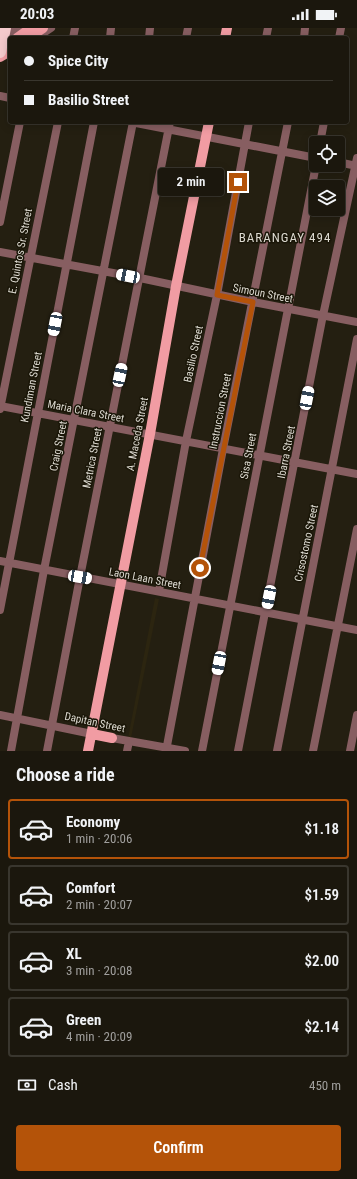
<!DOCTYPE html>
<meta charset="utf-8">
<style>
:root{--surface:#1b170d;--page:#28241b;--text:#f1f3f6;--muted:#a09f9d;--line:#39362e;--accent:#b45309}
body{margin:0;font-family:"Roboto Condensed",sans-serif;background:var(--page);color:var(--text);height:100vh;display:flex;flex-direction:column;font-size:15px;white-space:nowrap}
*{box-sizing:border-box;margin:0}
p{font-size:13px;color:var(--muted)}
.icon{flex:none;width:22px;height:22px;fill:none;stroke:currentColor;stroke-width:2;stroke-linecap:round;stroke-linejoin:round}
.map{position:relative;height:723px;overflow:hidden}
.details{display:flex;flex-direction:column;background:var(--surface);flex:1}
.details>*{flex:none}
.guide{position:absolute;left:8px;top:8px;width:341px;height:88px;border-radius:4px;box-shadow:0 2px 10px #0003,0 0 0 1px var(--line);display:grid;align-content:center;height:88px;padding:0 16px;background:var(--surface)}
.controls{position:absolute;left:309px;top:108px;display:grid;gap:8px}
.controls a{display:grid;place-items:center;width:36px;height:36px;border-radius:4px;background:var(--surface);box-shadow:0 2px 10px #0003,0 0 0 1px var(--line);font-size:20px}
.end{position:absolute;width:18px;height:18px;margin:-9px;border:5px solid #b45309;background:#fff;box-shadow:0 0 0 2px #fff}
.from{border-radius:50%}
.bubble{position:absolute;height:28px;border-radius:4px;background:var(--surface);box-shadow:0 2px 10px #0003,0 0 0 1px var(--line);font-size:13px;font-weight:600;line-height:28px;text-align:center}
.car{position:absolute;width:12px;height:24px;margin:-12px -6px;border-radius:5px;box-shadow:0 0 3px 1px #0007;background:linear-gradient(#fff 24%,#345 0 40%,#fff 0 76%,#345 0 86%,#fff 0)}
.guide b{display:flex;align-items:center;gap:14px;height:38px;font-size:15px}
.guide b+b{border-top:1px solid var(--line)}
.guide i{width:10px;height:10px;background:var(--text)}
ul{padding:0;list-style:none}
li{display:flex;align-items:center;gap:12px;height:60px;margin:0 8px 6px;padding:0 8px;border:2px solid var(--line);border-radius:4px}
li div{flex:1}
li b{display:block;font-size:15px}
li em{font-style:normal;font-weight:600}
li.on{border-color:var(--accent)}
li>.icon{width:36px;height:36px;stroke-width:1.5}
h2{padding:0 16px;font-size:18px;line-height:48px}
.pay{display:flex;align-items:center;gap:10px;height:44px;padding:0 16px;font-size:15px}
.pay p{margin-inline-start:auto}
.button{display:flex;gap:8px;margin-top:auto;padding:8px 16px}
.button a{flex:1;height:46px;border-radius:4px;background:var(--accent);color:#fff;font-size:16px;font-weight:600;line-height:46px;text-align:center}
.status{display:flex;justify-content:space-between;align-items:center;height:28px;padding:0 20px;background:var(--surface);direction:ltr}
.status svg{height:11px;fill:currentColor}
.map>svg:first-child{display:block}
.built{fill:#2c2510}
.lines{fill:none;stroke-linecap:round;stroke-linejoin:round}
.minor{stroke:#875e61;stroke-width:8}
.major{stroke:#f19ca3;stroke-width:10}
.highway-bridge{stroke:#f4cacc;stroke-width:12}
.route{stroke:#b45309;stroke-width:5}
.labels{text-anchor:middle;stroke-width:3;stroke-linejoin:round;paint-order:stroke}
.street-label{font-size:11px;fill:#dcd9d0;stroke:#1a1608}
.quarter-label{font-size:13px;letter-spacing:1px;fill:#dcd9d0;stroke:#1a1608}
</style>
<div class="status"><b>20:03</b><svg viewBox="0 0 49 12"><path d="M0 12V9h3v3zM5 12V6h3v6zM10 12V3h3v9zM15 12V0h3v12zM26 1h20v11H26zM47 4h2v5h-2z"/></svg></div>
<div class="map">
<svg width="357" height="723" viewBox="0 0 357 723">
<rect width="100%" height="100%" fill="#241f11"/>
<path class="built" d="M 155,570 L 159,571 L 131,710 L 128,710 Z"/>
<g class="lines">
<path class="minor" d="M 1,6 L 7,7 L 18,0
M 39,8 L 51,0
M 73,10 L 75,0
M 110,10 L 111,0
M 149,10 L 150,0
M 186,10 L 188,0
M 266,10 L 268,0
M 304,10 L 305,0
M 339,10 L 341,0
M 0,68 L 10,70
M 131,94 L 316,130
M 320,115 L 324,94
M 338,134 L 357,138
M 0,194 L 20,94
M 0,224 L 140,250 L 253,274 L 357,294
M 0,378 L 357,446
M 0,381 L 58,94
M 0,533 L 357,602
M 159,563 L 186,413 L 217,267 L 249,94
M 0,582 L 94,94
M 0,687 L 92,706
M 112,710 L 185,723
M 11,723 L 44,542 L 133,94
M 47,723 L 80,549 L 170,94
M 127,723 L 129,713
M 166,723 L 223,421 L 288,94
M 202,723 L 316,137
M 238,723 L 322,292 L 357,130
M 277,723 L 357,311
M 313,723 L 357,501
M 350,723 L 357,687"/>
<path class="major" d="M 17,10 L 31,0
M 28,10 L 43,0
M 225,10 L 227,0
M 0,29 L 10,23
M 92,706 L 112,710
M 88,723 L 150,406 L 176,258 L 209,94"/>
<path class="highway-bridge" d="M 0,24 L 5,0"/>
</g>
<g class="lines">
<path class="route" d="M 200,540 L 253,274 L 217,267 L 238,154"/>
</g>
<g class="labels">
<g class="street-label">
<text transform="translate(20 223) rotate(-79)" y="4">E. Quintos Sr. Street</text>
<text transform="translate(263 265) rotate(11)" y="4">Simoun Street</text>
<text transform="translate(193 326) rotate(-78)" y="4">Basilio Street</text>
<text transform="translate(31 359) rotate(-79)" y="4">Kundiman Street</text>
<text transform="translate(86 383) rotate(11)" y="4">Maria Clara Street</text>
<text transform="translate(220 383) rotate(-79)" y="4">Instruccion Street</text>
<text transform="translate(137 406) rotate(-79)" y="4">A. Maceda Street</text>
<text transform="translate(58 418) rotate(-79)" y="4">Craig Street</text>
<text transform="translate(286 424) rotate(-79)" y="4">Ibarra Street</text>
<text transform="translate(248 428) rotate(-79)" y="4">Sisa Street</text>
<text transform="translate(92 430) rotate(-79)" y="4">Metrica Street</text>
<text transform="translate(306 515) rotate(-78)" y="4">Crisostomo Street</text>
<text transform="translate(145 550) rotate(11)" y="4">Laon Laan Street</text>
<text transform="translate(95 694) rotate(12)" y="4">Dapitan Street</text>
</g>
<g class="quarter-label">
<text x="285" y="214">BARANGAY 494</text>
</g>
</g>
</svg>
<div class="controls">
<a><svg class="icon" aria-label="locate" viewBox="0 0 24 24"><circle cx="12" cy="12" r="6"/><path d="M12 2v4M12 18v4M2 12h4M18 12h4"/></svg></a>
<a><svg class="icon" aria-label="layers" viewBox="0 0 24 24"><path d="M12 4l9 5-9 5-9-5zM3 14l9 5 9-5"/></svg></a>
</div>
<i class="end from" style="left:200px;top:540px"></i>
<i class="end" style="left:238px;top:154px"></i>
<div class="bubble" style="left:158px;top:140px;width:66px">2 min</div>
<i class="car" style="left:128px;top:248px;rotate:281deg"></i>
<i class="car" style="left:55px;top:296px;rotate:191deg"></i>
<i class="car" style="left:120px;top:347px;rotate:12deg"></i>
<i class="car" style="left:307px;top:370px;rotate:11deg"></i>
<i class="car" style="left:80px;top:549px;rotate:100deg"></i>
<i class="car" style="left:269px;top:569px;rotate:191deg"></i>
<i class="car" style="left:219px;top:635px;rotate:191deg"></i>
<div class="guide">
<b><i class="from"></i>Spice City</b>
<b><i></i>Basilio Street</b>
</div>
</div>
<section class="details">
<h2>Choose a ride</h2>
<ul>
<li class="on"><svg class="icon" aria-label="car" viewBox="0 0 24 24"><path d="M5 17H2v-5l4-1 3-4h7l3 4 3 1v5h-3M9 17h6M6 11h13"/><circle cx="7" cy="17" r="2"/><circle cx="17" cy="17" r="2"/></svg><div><b>Economy</b><p>1 min · 20:06</p></div><em>$1.18</em></li>
<li><svg class="icon" aria-label="car" viewBox="0 0 24 24"><path d="M5 17H2v-5l4-1 3-4h7l3 4 3 1v5h-3M9 17h6M6 11h13"/><circle cx="7" cy="17" r="2"/><circle cx="17" cy="17" r="2"/></svg><div><b>Comfort</b><p>2 min · 20:07</p></div><em>$1.59</em></li>
<li><svg class="icon" aria-label="car" viewBox="0 0 24 24"><path d="M5 17H2v-5l4-1 3-4h7l3 4 3 1v5h-3M9 17h6M6 11h13"/><circle cx="7" cy="17" r="2"/><circle cx="17" cy="17" r="2"/></svg><div><b>XL</b><p>3 min · 20:08</p></div><em>$2.00</em></li>
<li><svg class="icon" aria-label="car" viewBox="0 0 24 24"><path d="M5 17H2v-5l4-1 3-4h7l3 4 3 1v5h-3M9 17h6M6 11h13"/><circle cx="7" cy="17" r="2"/><circle cx="17" cy="17" r="2"/></svg><div><b>Green</b><p>4 min · 20:09</p></div><em>$2.14</em></li>
</ul>
<div class="pay"><svg class="icon" aria-label="cash" viewBox="0 0 24 24"><path d="M3 7h18v10H3z"/><circle cx="12" cy="12" r="2"/></svg>Cash<p>450 m</p></div>
<div class="button"><a>Confirm</a></div>
</section>
